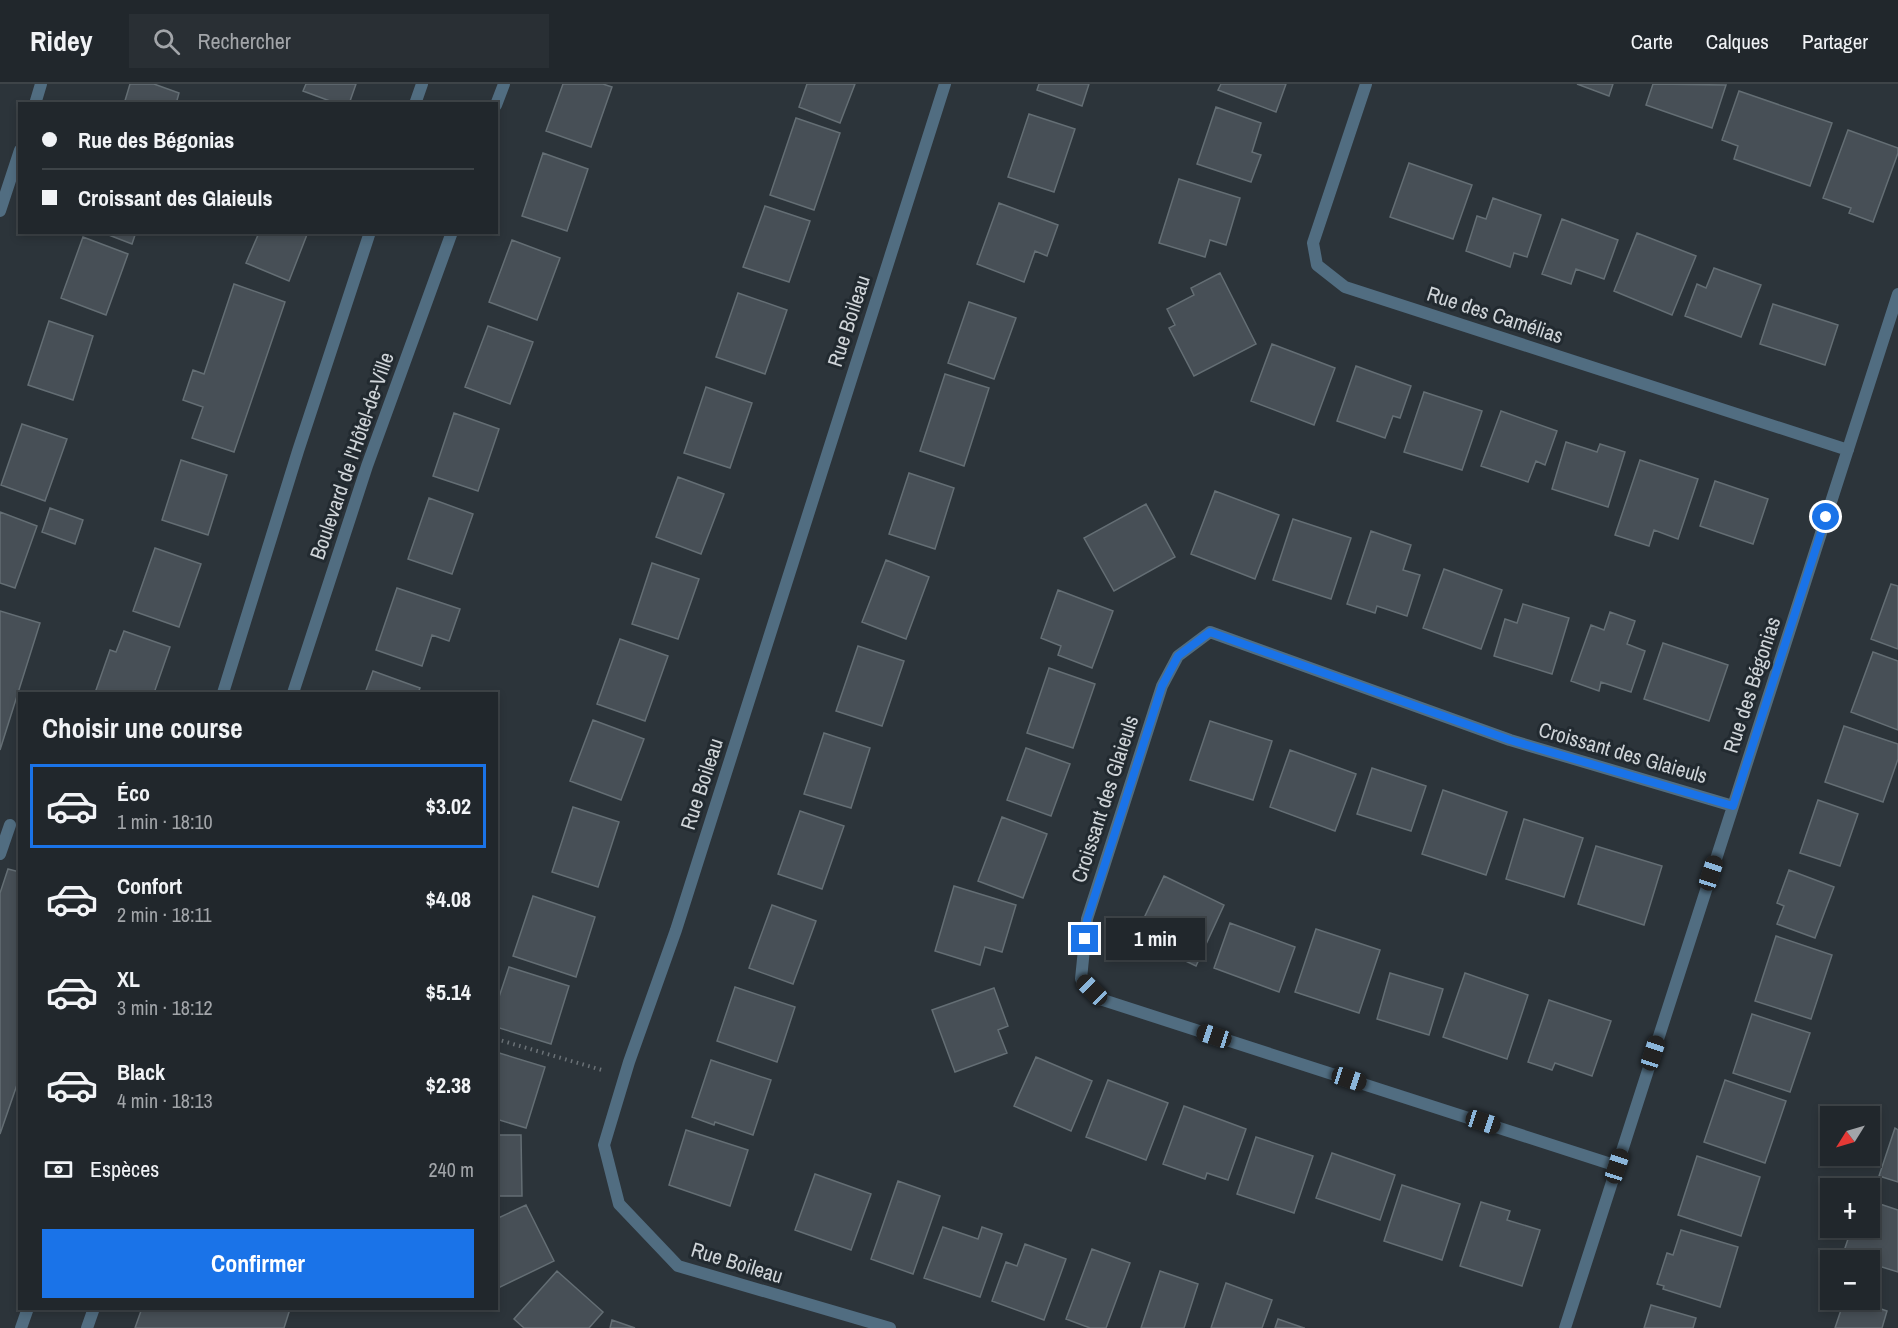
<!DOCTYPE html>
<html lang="fr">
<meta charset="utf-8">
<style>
:root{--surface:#21272c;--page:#292f34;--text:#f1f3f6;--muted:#a2a5a9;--line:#3e4448;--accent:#1a73e8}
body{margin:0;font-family:"Archivo Narrow",sans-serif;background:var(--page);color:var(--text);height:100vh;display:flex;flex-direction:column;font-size:22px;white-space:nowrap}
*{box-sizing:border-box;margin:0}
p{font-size:20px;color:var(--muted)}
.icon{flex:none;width:33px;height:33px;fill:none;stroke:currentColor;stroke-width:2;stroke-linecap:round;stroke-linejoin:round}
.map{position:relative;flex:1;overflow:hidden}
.details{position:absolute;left:18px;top:608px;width:480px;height:618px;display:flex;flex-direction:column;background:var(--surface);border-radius:0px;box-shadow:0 3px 9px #0003,0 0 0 2px var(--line)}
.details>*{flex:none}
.banner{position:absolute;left:18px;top:18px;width:480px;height:132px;border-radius:0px;box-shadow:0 3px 9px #0003,0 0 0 2px var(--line);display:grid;align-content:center;height:132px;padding:0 24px;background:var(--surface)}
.needle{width:39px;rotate:233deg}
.fabs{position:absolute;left:1820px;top:1022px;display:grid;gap:12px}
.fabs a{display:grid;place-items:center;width:60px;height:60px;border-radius:0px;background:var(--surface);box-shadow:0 3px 9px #0003,0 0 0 2px var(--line);font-size:30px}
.end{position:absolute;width:27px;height:27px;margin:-14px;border:8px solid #1a73e8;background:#fff;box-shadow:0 0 0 3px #fff}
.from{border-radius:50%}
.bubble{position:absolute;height:42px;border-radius:0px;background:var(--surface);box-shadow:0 3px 9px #0003,0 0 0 2px var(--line);font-size:20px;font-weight:700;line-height:42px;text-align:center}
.car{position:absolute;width:18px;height:36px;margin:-18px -9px;border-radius:8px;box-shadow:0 0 4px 2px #0007;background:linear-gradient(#222 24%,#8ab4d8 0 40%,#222 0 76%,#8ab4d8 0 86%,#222 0)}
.banner b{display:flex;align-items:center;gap:21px;height:57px;font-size:22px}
.banner b+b{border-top:2px solid var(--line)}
.banner i{width:15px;height:15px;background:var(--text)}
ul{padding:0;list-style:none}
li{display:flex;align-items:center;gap:18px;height:84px;margin:0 12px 9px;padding:0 12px;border:3px solid transparent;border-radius:0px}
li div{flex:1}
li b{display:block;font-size:22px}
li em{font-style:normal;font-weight:700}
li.on{border-color:var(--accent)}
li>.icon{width:54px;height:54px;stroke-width:1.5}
h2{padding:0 24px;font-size:27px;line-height:72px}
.pay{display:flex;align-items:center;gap:15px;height:66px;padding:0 24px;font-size:22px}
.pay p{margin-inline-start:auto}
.cta{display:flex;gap:12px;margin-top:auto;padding:12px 24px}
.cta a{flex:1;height:69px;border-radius:0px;background:var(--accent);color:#fff;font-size:24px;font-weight:700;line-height:69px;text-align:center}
header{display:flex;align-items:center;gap:36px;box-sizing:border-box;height:84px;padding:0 30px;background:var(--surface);border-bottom:2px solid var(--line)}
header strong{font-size:28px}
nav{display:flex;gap:33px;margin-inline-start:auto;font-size:21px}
.search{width:420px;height:54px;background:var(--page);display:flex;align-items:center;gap:15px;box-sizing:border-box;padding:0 21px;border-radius:0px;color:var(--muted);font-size:22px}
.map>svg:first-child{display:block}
.building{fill:#474f56;stroke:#646e74;stroke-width:1.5}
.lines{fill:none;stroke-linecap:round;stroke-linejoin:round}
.path{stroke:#6b7277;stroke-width:4;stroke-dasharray:1.5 4.5;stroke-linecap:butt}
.service{stroke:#516d81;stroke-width:12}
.minor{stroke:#516d81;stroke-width:12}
.tertiary{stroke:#516d81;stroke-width:12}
.route{stroke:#1a73e8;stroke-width:8}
.labels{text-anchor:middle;stroke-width:6;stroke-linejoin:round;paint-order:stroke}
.street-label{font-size:21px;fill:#d0d5d9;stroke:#222a30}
</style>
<header>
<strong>Ridey</strong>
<div class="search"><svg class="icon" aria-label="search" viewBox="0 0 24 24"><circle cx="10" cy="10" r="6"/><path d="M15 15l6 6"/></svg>Rechercher</div>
<nav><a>Carte</a><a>Calques</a><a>Partager</a></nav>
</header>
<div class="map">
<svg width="1898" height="1244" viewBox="0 0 1898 1244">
<rect width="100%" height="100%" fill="#2c343a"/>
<path class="building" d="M 130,0 L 154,0 L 179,9 L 176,20 L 124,20 Z
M 306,0 L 356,0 L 349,20 L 338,20 L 303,7 Z
M 563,0 L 603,0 L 612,3 L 591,63 L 546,47 Z
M 807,0 L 855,0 L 840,39 L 799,23 Z
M 1039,0 L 1089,0 L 1082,22 L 1037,6 Z
M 1221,0 L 1286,0 L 1276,28 L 1218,6 Z
M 1577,0 L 1613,0 L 1609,12 Z
M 1653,0 L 1726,1 L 1712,44 L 1646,21 Z
M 1739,7 L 1832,39 L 1810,102 L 1734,75 L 1738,62 L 1722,56 Z
M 1216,23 L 1261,39 L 1252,68 L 1261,71 L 1251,98 L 1197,80 Z
M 1029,30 L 1075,45 L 1054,108 L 1008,93 Z
M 796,34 L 840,49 L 814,126 L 770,111 Z
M 1848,46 L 1898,64 L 1898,69 L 1873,138 L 1849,129 L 1851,124 L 1823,114 Z
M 543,69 L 588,85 L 567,147 L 522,132 Z
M 1409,79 L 1472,101 L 1453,155 L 1390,133 Z
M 1179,95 L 1240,114 L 1226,161 L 1210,156 L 1205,173 L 1159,159 Z
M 1493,114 L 1541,131 L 1527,173 L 1514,169 L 1510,183 L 1466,167 L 1477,132 L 1486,135 Z
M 999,119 L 1058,141 L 1047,172 L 1035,167 L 1024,198 L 977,180 Z
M 765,122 L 810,137 L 789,198 L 743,183 Z
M 1562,135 L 1618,156 L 1604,195 L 1576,185 L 1571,200 L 1542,190 Z
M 101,148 L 136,148 L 132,160 Z
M 252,148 L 308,148 L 289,197 L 246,179 L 258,151 Z
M 1637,149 L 1696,172 L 1672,231 L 1614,207 Z
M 83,153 L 128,170 L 106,231 L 61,214 Z
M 512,156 L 560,174 L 537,236 L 489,218 Z
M 1714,184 L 1761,201 L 1741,253 L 1685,232 L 1697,200 L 1706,204 Z
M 1220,189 L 1256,260 L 1194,292 L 1169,244 L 1175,241 L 1167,225 L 1194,211 L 1191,204 Z
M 234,200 L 285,218 L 234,368 L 192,354 L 203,323 L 183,316 L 193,286 L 204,290 Z
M 738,209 L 787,226 L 765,290 L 716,273 Z
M 969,218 L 1016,234 L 994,295 L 948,279 Z
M 1773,220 L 1838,241 L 1825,281 L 1760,260 Z
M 49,237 L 93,252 L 73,316 L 28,301 Z
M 488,242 L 533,258 L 510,320 L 465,303 Z
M 1272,260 L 1335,284 L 1314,341 L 1251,317 Z
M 1356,282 L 1411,302 L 1400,334 L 1393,332 L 1385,354 L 1337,337 Z
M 945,290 L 989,304 L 964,382 L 920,367 Z
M 706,303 L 752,319 L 730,384 L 684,369 Z
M 1424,308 L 1482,327 L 1462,386 L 1404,368 Z
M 1501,327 L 1557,347 L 1545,381 L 1536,377 L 1528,398 L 1481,382 Z
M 454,329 L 499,345 L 478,407 L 433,392 Z
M 22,340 L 67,355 L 45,417 L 1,401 Z
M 1566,358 L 1597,368 L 1600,360 L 1625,368 L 1608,423 L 1552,405 Z
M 181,376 L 227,391 L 208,451 L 162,436 Z
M 1640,376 L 1698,395 L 1678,455 L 1654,446 L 1649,462 L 1615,451 Z
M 909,389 L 954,404 L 935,465 L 889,450 Z
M 678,393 L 724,410 L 701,470 L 656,453 Z
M 1715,397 L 1768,415 L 1753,460 L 1700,442 Z
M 1215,407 L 1279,431 L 1255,495 L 1191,470 Z
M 429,414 L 473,430 L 452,490 L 408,475 Z
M 1146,420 L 1175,473 L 1114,507 L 1084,454 Z
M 50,424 L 83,436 L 75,460 L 42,448 Z
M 0,428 L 37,442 L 15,504 L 0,499 Z
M 1293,435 L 1351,454 L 1331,515 L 1273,496 Z
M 1371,447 L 1411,461 L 1403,486 L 1420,491 L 1407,532 L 1377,522 L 1375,529 L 1347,520 Z
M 155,464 L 201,480 L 179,543 L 133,527 Z
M 886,476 L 929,493 L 906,555 L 862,538 Z
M 652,479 L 699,495 L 678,555 L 632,540 Z
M 1444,485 L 1502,506 L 1481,565 L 1423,544 Z
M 1891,500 L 1898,502 L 1898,565 L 1871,555 Z
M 397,504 L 460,525 L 449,557 L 432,551 L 422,582 L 376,566 Z
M 1058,506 L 1113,527 L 1092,584 L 1058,571 L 1061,562 L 1041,554 Z
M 1523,520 L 1569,534 L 1552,590 L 1494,572 L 1505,535 L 1517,539 Z
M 0,527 L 40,539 L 0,666 Z
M 1610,528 L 1635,537 L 1627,560 L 1645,567 L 1631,608 L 1601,598 L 1599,607 L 1571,597 L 1591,541 L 1604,546 Z
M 124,547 L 170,563 L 154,609 L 104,609 L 96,606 L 110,566 L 116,568 Z
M 620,555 L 668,572 L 645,637 L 597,620 Z
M 1663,559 L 1728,581 L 1709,637 L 1644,615 Z
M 858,562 L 904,577 L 882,642 L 836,627 Z
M 1873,568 L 1898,577 L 1898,646 L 1851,628 Z
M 1049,584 L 1095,600 L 1073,664 L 1027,649 Z
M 373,587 L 420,604 L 418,609 L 365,609 Z
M 593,636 L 644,655 L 621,716 L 570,697 Z
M 1210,637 L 1272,657 L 1253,716 L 1190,696 Z
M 1844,642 L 1898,660 L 1898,675 L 1883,718 L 1825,698 Z
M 824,649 L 870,664 L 851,724 L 804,710 Z
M 1026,664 L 1070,680 L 1051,732 L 1007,716 Z
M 1290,666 L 1356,690 L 1335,747 L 1270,723 Z
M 1372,684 L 1426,702 L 1411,747 L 1357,730 Z
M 1443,706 L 1507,728 L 1486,791 L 1422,770 Z
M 1818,716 L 1858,730 L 1840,782 L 1800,769 Z
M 573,723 L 619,738 L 598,803 L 552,788 Z
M 800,727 L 844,742 L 822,805 L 778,790 Z
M 1002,733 L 1047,750 L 1023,814 L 978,797 Z
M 1524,735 L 1583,754 L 1564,813 L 1506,795 Z
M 1596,762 L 1662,782 L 1644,841 L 1578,820 Z
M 8,785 L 20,788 L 20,992 L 0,1050 L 0,809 Z
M 1789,786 L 1834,803 L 1815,854 L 1777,840 L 1784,822 L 1777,819 Z
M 1164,792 L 1224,821 L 1196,882 L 1135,853 Z
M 954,802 L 1016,821 L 1002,868 L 985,863 L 980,881 L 935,867 Z
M 533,812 L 595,833 L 576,893 L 513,872 Z
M 772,821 L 816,837 L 793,900 L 749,884 Z
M 1230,839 L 1295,863 L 1279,908 L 1214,884 Z
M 1316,845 L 1380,866 L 1359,929 L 1295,908 Z
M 1776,852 L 1832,871 L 1811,935 L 1755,917 Z
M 509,883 L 569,902 L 551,960 L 496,943 L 496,922 Z
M 1390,889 L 1443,905 L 1429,951 L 1377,935 Z
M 1465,889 L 1528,911 L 1507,975 L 1443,953 Z
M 735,903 L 795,923 L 777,978 L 717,957 Z
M 994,904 L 1008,942 L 998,946 L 1007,969 L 955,988 L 932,926 Z
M 1549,916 L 1611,937 L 1592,992 L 1555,979 L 1552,986 L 1528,978 Z
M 1752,930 L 1810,949 L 1790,1008 L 1733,989 Z
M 496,968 L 545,983 L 526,1044 L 496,1035 Z
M 1036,973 L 1092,997 L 1071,1047 L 1014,1022 Z
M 711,976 L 771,996 L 753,1051 L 715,1038 L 714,1041 L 692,1033 Z
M 1108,996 L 1168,1019 L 1146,1076 L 1086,1053 Z
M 1725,996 L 1786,1017 L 1765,1079 L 1704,1058 Z
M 1184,1022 L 1246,1045 L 1228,1096 L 1207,1089 L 1205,1095 L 1163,1080 Z
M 1895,1044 L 1898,1046 L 1898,1098 L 1879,1092 Z
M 686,1046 L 748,1066 L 730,1122 L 669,1101 Z
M 496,1051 L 521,1051 L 522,1112 L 496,1112 Z
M 1256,1053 L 1313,1072 L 1294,1129 L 1237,1110 Z
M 1332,1069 L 1395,1091 L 1380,1136 L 1316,1114 Z
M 1697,1072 L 1760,1093 L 1741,1152 L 1678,1131 Z
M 815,1090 L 871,1110 L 851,1166 L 795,1146 Z
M 898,1097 L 940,1112 L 913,1190 L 871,1175 Z
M 1402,1101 L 1460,1120 L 1442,1176 L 1384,1157 Z
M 1481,1118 L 1510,1127 L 1507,1136 L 1540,1146 L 1522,1202 L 1460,1182 Z
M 1874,1118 L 1898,1126 L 1898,1188 L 1869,1179 L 1869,1176 L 1860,1176 L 1843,1170 L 1852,1143 L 1869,1143 L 1869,1132 Z
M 526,1121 L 554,1177 L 496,1205 L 496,1135 Z
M 943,1143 L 978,1155 L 982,1143 L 1002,1150 L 980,1213 L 924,1194 Z
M 1681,1146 L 1738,1163 L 1720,1223 L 1663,1205 L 1664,1202 L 1657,1200 L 1667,1169 L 1673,1171 Z
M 1025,1160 L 1066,1175 L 1044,1236 L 992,1217 L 1006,1178 L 1017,1182 Z
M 1092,1165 L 1130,1179 L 1106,1244 L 1090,1244 L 1066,1235 Z
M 557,1187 L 603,1228 L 589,1244 L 524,1244 L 514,1235 Z
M 1160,1187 L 1198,1200 L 1184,1244 L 1141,1244 Z
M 1226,1199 L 1272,1216 L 1262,1244 L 1211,1244 Z
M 1832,1215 L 1859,1215 L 1858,1217 L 1887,1227 L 1882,1244 L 1835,1244 L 1842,1223 L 1831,1219 Z
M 1651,1221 L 1696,1234 L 1693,1244 L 1644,1244 Z
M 142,1224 L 286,1224 L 290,1225 L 284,1244 L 135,1244 Z
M 1278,1235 L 1304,1244 L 1305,1244 L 1275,1244 Z
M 612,1236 L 635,1244 L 610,1244 Z"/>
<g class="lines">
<path class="path" d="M 496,955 L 602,986"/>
<path class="service" d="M 0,770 L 10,741"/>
<path class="minor" d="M 1366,0 L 1313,159 L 1317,181 L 1345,203 L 1848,366
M 35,20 L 41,0
M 0,127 L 20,66
M 1617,1082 L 1103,916 L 1081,895 L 1087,835 L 1162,602 L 1178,572 L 1210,548 L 1510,656 L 1733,722
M 890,1244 L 678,1182 L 619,1120 L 604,1061 L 629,978 L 676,846 L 945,0
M 1565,1244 L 1898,210"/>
<path class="tertiary" d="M 415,20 L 422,0
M 496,21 L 504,0
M 223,609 L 298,367 L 370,148
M 293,609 L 367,382 L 452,148
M 21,1244 L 28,1224
M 87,1244 L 94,1224"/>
</g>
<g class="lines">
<path class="route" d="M 1085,855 L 1087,836 L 1162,602 L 1178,572 L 1210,548 L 1510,656 L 1733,722 L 1826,433"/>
</g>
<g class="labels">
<g class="street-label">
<text transform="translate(1495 231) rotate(18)" y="7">Rue des Camélias</text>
<text transform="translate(849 237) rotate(-72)" y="7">Rue Boileau</text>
<text transform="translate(352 372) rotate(-71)" y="7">Boulevard de l'Hôtel-de-Ville</text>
<text transform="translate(1752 601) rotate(-72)" y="7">Rue des Bégonias</text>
<text transform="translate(1623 669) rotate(16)" y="7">Croissant des Glaieuls</text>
<text transform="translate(702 700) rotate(-72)" y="7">Rue Boileau</text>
<text transform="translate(1105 715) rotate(-72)" y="7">Croissant des Glaieuls</text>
<text transform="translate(737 1179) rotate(17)" y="7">Rue Boileau</text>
</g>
</g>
</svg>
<div class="fabs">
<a><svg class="needle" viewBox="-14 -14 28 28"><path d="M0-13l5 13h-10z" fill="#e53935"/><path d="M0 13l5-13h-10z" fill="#a2a5a9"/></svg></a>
<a>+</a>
<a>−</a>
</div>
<i class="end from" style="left:1826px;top:433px"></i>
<i class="end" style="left:1085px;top:855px"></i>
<div class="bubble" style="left:1106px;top:834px;width:99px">1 min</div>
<i class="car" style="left:1711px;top:789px;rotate:18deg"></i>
<i class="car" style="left:1092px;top:906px;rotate:315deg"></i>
<i class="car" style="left:1214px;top:952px;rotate:288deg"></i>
<i class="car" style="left:1653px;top:969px;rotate:18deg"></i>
<i class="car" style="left:1349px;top:995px;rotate:108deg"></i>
<i class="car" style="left:1483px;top:1038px;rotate:108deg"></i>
<i class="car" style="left:1617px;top:1082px;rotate:18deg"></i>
<div class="banner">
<b><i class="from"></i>Rue des Bégonias</b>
<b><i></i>Croissant des Glaieuls</b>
</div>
<section class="details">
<h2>Choisir une course</h2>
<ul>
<li class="on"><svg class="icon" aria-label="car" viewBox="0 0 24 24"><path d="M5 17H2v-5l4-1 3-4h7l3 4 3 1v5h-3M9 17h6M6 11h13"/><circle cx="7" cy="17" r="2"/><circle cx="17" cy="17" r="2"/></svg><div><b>Éco</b><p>1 min · 18:10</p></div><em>$3.02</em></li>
<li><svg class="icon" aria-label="car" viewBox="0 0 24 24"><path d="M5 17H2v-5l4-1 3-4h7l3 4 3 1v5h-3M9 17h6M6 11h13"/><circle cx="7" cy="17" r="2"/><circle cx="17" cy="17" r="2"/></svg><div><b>Confort</b><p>2 min · 18:11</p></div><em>$4.08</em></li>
<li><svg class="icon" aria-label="car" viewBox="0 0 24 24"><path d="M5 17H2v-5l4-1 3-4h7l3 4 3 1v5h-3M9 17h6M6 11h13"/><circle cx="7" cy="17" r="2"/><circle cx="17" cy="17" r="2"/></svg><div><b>XL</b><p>3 min · 18:12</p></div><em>$5.14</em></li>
<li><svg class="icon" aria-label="car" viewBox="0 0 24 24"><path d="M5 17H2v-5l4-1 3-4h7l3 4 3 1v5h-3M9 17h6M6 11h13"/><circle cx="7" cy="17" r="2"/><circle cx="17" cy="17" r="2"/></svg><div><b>Black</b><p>4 min · 18:13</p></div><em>$2.38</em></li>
</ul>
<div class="pay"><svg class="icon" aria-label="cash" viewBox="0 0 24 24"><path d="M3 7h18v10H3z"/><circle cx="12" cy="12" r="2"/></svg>Espèces<p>240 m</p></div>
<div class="cta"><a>Confirmer</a></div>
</section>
</div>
